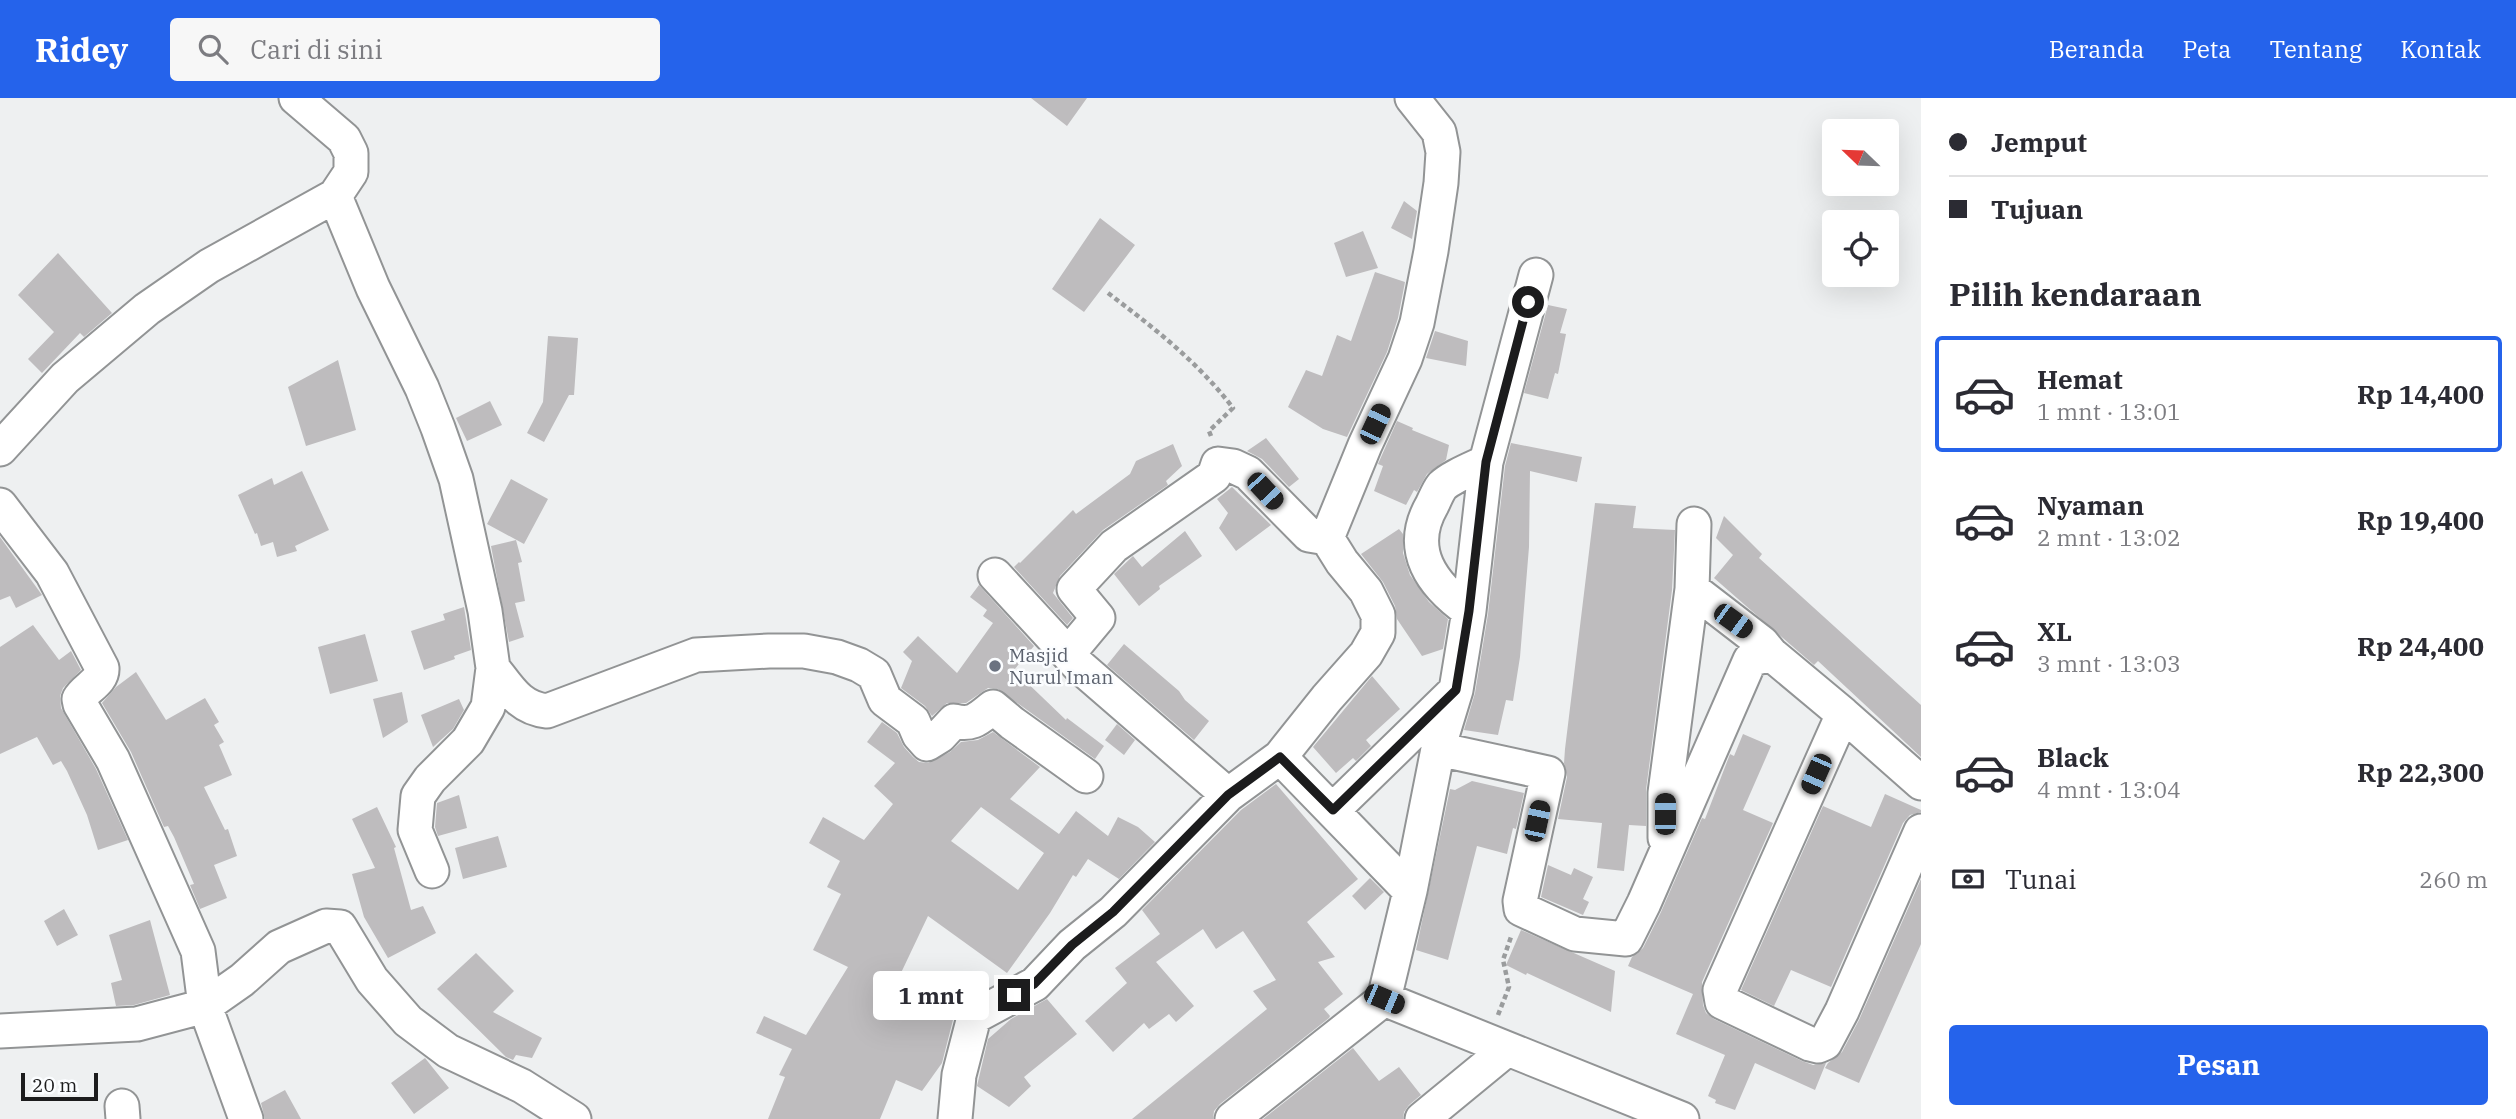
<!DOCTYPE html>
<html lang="id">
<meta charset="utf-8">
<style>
:root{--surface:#fff;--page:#f7f7f7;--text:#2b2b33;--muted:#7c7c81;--line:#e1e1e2;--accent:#2563eb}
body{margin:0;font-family:"IBM Plex Serif",serif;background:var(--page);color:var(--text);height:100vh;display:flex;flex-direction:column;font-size:26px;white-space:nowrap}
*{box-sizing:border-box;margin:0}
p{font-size:23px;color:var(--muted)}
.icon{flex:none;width:38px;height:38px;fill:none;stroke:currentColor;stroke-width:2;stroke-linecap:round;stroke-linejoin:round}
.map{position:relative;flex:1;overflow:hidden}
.drawer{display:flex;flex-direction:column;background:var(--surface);width:595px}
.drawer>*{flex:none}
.top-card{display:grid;align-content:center;height:154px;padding:0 28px;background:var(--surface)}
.needle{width:46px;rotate:293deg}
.buttons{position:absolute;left:1822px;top:21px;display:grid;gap:14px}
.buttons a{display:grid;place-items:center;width:77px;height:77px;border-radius:7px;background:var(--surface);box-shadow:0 7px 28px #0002;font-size:35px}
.scale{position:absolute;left:21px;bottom:18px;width:77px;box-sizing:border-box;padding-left:7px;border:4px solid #1c1c1d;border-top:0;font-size:19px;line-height:24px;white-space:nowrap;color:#1c1c1d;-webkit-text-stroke:5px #fbfdff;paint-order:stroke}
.end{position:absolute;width:32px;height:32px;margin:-16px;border:9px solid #1c1c1d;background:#fff;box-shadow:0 0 0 4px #fff}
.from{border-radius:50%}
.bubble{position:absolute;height:49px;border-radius:7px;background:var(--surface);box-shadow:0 7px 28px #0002;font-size:23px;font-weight:700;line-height:49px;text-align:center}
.car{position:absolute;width:21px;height:42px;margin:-21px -10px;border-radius:9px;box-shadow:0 0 5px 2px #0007;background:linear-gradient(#222 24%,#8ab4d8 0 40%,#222 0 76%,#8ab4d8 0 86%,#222 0)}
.top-card b{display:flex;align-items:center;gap:24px;height:66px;font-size:26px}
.top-card b+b{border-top:2px solid var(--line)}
.top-card i{width:18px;height:18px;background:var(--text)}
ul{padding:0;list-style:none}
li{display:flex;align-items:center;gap:21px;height:116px;margin:0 14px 10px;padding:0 14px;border:4px solid transparent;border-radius:7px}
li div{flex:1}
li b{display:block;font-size:26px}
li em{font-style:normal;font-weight:700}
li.on{border-color:var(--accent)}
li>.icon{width:63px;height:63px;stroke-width:1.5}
h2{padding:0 28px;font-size:32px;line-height:84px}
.pay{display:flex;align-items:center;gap:18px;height:77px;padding:0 28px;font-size:26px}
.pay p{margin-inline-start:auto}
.primary-button{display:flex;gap:14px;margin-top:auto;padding:14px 28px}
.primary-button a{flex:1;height:80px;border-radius:7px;background:var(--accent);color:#fff;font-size:28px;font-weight:700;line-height:80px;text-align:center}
header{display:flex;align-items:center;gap:42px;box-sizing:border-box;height:98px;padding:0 35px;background:var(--accent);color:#fff}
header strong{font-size:33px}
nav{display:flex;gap:38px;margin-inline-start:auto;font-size:24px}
.search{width:490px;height:63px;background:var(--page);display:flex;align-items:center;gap:18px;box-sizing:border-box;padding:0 24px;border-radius:7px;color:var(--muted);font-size:26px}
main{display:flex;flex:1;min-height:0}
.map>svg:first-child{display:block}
.building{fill:#bebcbe;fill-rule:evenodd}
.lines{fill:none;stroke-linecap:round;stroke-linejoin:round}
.minor-casing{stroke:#929495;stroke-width:37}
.path{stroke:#9a9c9d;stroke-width:4.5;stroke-dasharray:5 3.5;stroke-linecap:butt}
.minor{stroke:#fff;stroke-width:33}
.route{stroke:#1c1c1d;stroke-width:9}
.worship-dot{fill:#6b7280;stroke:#fbfdff;stroke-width:2.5}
.labels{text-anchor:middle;stroke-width:5;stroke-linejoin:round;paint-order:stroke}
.worship-label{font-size:19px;fill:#5b616d;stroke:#fbfdff;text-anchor:start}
</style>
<header>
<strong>Ridey</strong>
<div class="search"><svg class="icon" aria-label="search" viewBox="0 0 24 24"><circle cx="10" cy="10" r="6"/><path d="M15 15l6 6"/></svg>Cari di sini</div>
<nav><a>Beranda</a><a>Peta</a><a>Tentang</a><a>Kontak</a></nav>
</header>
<main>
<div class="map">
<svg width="1921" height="1021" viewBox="0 0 1921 1021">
<rect width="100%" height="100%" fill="#eef0f1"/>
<path class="building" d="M 1031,0 L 1087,0 L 1067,28 Z
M 1404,103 L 1417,113 L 1412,141 L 1391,130 Z
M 1100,120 L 1135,147 L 1084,214 L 1052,191 Z
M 1363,133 L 1378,170 L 1346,179 L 1334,145 Z
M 58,155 L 112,215 L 84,239 L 80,235 L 42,275 L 28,261 L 54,234 L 18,197 Z
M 1375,174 L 1405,184 L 1398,220 L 1387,254 L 1347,339 L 1323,331 L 1288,309 L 1306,272 L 1322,278 L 1337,237 L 1351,243 Z
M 1548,207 L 1567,211 L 1560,235 L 1566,236 L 1558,276 L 1555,275 L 1548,301 L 1524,295 Z
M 1435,233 L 1468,243 L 1466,268 L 1426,260 Z
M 548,238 L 578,240 L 574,297 L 569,297 L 544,344 L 527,335 L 543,304 Z
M 338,262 L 356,332 L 306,348 L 288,289 Z
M 490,303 L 502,327 L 467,343 L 456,320 Z
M 1397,323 L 1413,330 L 1412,332 L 1449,347 L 1446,362 L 1427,376 L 1417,394 L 1414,392 L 1406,407 L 1374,393 L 1383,368 L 1378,366 Z
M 1266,340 L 1299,381 L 1289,389 L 1262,361 L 1247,353 Z
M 1511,345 L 1582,359 L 1577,384 L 1530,373 L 1529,449 L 1520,559 L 1513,603 L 1506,602 L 1498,637 L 1464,632 L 1475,595 L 1488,516 L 1505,368 Z
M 1173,346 L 1182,368 L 1166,383 L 1168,387 L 1103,432 L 1060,478 L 1053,495 L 1073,520 L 1067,527 L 1014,469 L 1019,464 L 1020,465 L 1073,412 L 1076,416 L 1130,376 L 1136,363 Z
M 302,373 L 329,432 L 295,448 L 297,453 L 277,459 L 273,444 L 261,448 L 257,435 L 255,436 L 238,397 L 272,380 L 274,387 Z
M 511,381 L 548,401 L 524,446 L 487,426 Z
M 1232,389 L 1271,427 L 1236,453 L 1219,430 L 1228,415 L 1217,401 Z
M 1595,405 L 1636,408 L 1633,430 L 1675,432 L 1672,492 L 1646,692 L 1646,728 L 1629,727 L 1624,773 L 1597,770 L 1602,725 L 1558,721 L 1567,679 L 1564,665 L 1565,651 Z
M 1724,418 L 1762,456 L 1759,460 L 1921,607 L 1921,659 L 1818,563 L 1814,567 L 1714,480 L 1733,457 L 1716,440 Z
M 1399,431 L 1403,436 L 1403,455 L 1410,477 L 1429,504 L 1448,521 L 1443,551 L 1422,558 L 1397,521 L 1395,508 L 1383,484 L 1361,456 Z
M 1185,433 L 1202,458 L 1159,488 L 1160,491 L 1139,508 L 1114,476 L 1133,458 L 1142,469 Z
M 0,439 L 42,497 L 16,510 L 10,498 L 0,502 Z
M 516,442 L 522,464 L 518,465 L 525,503 L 515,505 L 524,539 L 509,544 L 491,448 Z
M 979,487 L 1034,548 L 1014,572 L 1066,622 L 1067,620 L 1104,648 L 1095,661 L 998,591 L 988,590 L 966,605 L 947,605 L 932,618 L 925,608 L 901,590 L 912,563 L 903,554 L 918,538 L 957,575 L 993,525 L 983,518 L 987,512 L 970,499 Z
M 464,509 L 471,552 L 454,558 L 455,561 L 424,572 L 411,533 L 445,522 L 443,516 Z
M 33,527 L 59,562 L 71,553 L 81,572 L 63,590 L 60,598 L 61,610 L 96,671 L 128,742 L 98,752 L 87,717 L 67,673 L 61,663 L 53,667 L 37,639 L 0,656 L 0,549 Z
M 365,536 L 378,583 L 330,596 L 318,549 Z
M 1124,546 L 1179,593 L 1185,602 L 1209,623 L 1194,642 L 1107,567 Z
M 136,574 L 166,622 L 205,600 L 219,624 L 214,627 L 224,644 L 219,647 L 232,677 L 204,689 L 225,732 L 228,731 L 237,758 L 214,767 L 227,800 L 200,811 L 190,787 L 194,786 L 174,739 L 168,728 L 164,729 L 131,654 L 102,605 L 116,589 Z
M 1372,578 L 1400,611 L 1366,642 L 1371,648 L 1356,663 L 1353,660 L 1336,675 L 1313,649 Z
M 402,594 L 408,624 L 383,640 L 373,601 Z
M 459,601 L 464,612 L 453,631 L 433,649 L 421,617 Z
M 882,624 L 897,635 L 904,649 L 913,659 L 919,664 L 928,665 L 950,654 L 961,644 L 978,642 L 993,634 L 1040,669 L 1010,701 L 1059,736 L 1076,713 L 1108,738 L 1118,719 L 1138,729 L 1155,744 L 1119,781 L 1088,761 L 1076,779 L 1073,777 L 1050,815 L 1007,875 L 928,818 L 900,877 L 955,914 L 942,965 L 922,993 L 896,982 L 880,1021 L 768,1021 L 785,979 L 779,977 L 792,951 L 756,935 L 764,918 L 806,937 L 848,869 L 813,852 L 841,796 L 827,789 L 840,763 L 809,745 L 823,719 L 864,742 L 893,706 L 874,688 L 895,665 L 867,644 ZM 981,709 L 1044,755 L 1018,792 L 951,743 Z
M 1117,626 L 1135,642 L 1124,657 L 1105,642 Z
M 1743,636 L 1771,648 L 1743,712 L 1773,725 L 1702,884 L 1703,907 L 1706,915 L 1714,921 L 1802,963 L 1813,967 L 1826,965 L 1815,992 L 1755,965 L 1735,1012 L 1715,1005 L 1716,1002 L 1708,998 L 1725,957 L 1676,936 L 1693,896 L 1628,868 L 1632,859 L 1643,850 L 1661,814 L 1702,720 L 1705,721 L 1730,656 L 1734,658 Z
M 1472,683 L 1524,695 L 1516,731 L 1513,730 L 1507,756 L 1477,748 L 1448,862 L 1416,852 L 1450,691 L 1455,692 Z
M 1276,686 L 1358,781 L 1307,824 L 1335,859 L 1318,864 L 1343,896 L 1324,911 L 1330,918 L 1329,920 L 1220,1006 L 1214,1013 L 1213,1021 L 1132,1021 L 1267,911 L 1253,893 L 1276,882 L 1243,833 L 1216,851 L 1203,831 L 1156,864 L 1194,908 L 1176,924 L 1169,916 L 1149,931 L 1144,925 L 1113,954 L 1085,923 L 1127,885 L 1115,870 L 1160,836 L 1142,812 L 1241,712 Z
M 1885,696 L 1921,712 L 1921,714 L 1910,717 L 1903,725 L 1831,889 L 1791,872 L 1774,908 L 1741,892 L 1823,708 L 1871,729 Z
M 459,697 L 467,730 L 438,738 L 435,729 L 437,705 Z
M 377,709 L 396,749 L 394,750 L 411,812 L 423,808 L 436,835 L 388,860 L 364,819 L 352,776 L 375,770 L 352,721 Z
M 498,738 L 507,769 L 463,781 L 455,750 Z
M 1548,767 L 1571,777 L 1574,770 L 1593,779 L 1583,801 L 1589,804 L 1583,817 L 1541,799 Z
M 1370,780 L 1384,794 L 1365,812 L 1352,798 Z
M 1921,781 L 1921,846 L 1859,985 L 1825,970 L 1828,965 L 1842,954 L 1859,922 Z
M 64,811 L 78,837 L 57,848 L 44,823 Z
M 150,822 L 170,897 L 134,907 L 116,908 L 111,885 L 122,882 L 109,837 Z
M 1521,832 L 1615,873 L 1611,914 L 1527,875 L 1526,877 L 1506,867 Z
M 476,855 L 514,893 L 493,914 L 542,940 L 532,960 L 516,957 L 513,962 L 506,959 L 437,891 Z
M 1047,901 L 1077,936 L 1024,979 L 1031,988 L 1009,1009 L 977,988 L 988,941 L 1011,921 Z
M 1353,950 L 1379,983 L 1399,969 L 1421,997 L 1409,1007 L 1404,1014 L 1403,1021 L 1263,1021 Z
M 425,960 L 449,990 L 414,1016 L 391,985 Z
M 285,992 L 301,1021 L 265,1021 L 261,1005 Z"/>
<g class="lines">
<g class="minor-casing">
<path id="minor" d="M 335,98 L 373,190 L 422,290 L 438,330 L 456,381 L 485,513 L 493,570 L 488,609 L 468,643 L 430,681 L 418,698 L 415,732 L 432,773
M 0,351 L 65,280 L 147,211 L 209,168 L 335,98 L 351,74 L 351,55 L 344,41 L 296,0
M 0,407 L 52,475 L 102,570 C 103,584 85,590 79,601 L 80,606 L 113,662 L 198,853 L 205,908 L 246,1021
M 995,477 L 1078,567 L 1228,697
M 1469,513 C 1432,487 1406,452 1432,407 C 1435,401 1438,393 1442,388 C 1451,379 1474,370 1486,364
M 1068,556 L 1098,520 L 1074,491 L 1114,448 L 1214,378 L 1218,366 L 1233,368 L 1248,375 L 1309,437 L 1327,440
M 1771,556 L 1843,616
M 493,570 C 509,590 519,610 547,613 L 696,557 L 769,553 L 804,553 L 837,559 L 859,567 L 874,576 L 885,602 L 913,623 L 919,637 L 927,646 L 940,638 L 954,623 C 973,628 979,620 993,609 L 1012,625 L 1086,678
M 1438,651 L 1548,675 L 1520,803 L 1521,811 L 1575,836 L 1626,841 L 1644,805 L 1750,562 L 1771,556 L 1762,545 L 1692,491
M 1280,659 L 1410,793
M 1921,685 L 1843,616 L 1720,892 L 1722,904 L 1810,946 L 1818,948 L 1825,945 L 1842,913 L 1921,733
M 1333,712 L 1452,596
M 1665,740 L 1665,695 L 1692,491 L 1694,426
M 1384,901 L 1410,793 L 1438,651 L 1456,592 L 1469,513 L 1486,364 L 1536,177
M 0,933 L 137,926 L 205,908 L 242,882 L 279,849 L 326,828 L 340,829 L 372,882 L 408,923 L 448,953 L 522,988 L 574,1021
M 122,1008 L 123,1021
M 955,1021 L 959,977 L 974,919 L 1035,886 L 1072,847 L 1113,814 L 1228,697 L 1280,659 L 1327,600 L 1366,556 L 1378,535 L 1378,517 L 1366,493 L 1342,464 L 1327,440 L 1365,347 L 1405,261 L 1417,225 L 1431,153 L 1441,85 L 1443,54 L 1439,34 L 1412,0
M 1232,1021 L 1384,901 L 1682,1021
M 1422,1021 L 1506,952"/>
</g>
<path class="path" d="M 1108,195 C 1154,230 1198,264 1233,310 L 1209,333 L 1211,338
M 1498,917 L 1509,889 L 1503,862 L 1511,839"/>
<use href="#minor" class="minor"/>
</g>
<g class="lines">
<path class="route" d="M 1014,897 L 1034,886 L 1072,847 L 1113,814 L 1228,697 L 1280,659 L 1333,712 L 1456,592 L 1469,513 L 1486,364 L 1528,204"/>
</g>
<circle class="worship-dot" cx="995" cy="568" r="7"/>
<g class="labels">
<g class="worship-label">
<text x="1009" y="564">Masjid<tspan x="1009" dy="22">Nurul Iman</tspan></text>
</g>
</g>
</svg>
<div class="buttons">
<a><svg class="needle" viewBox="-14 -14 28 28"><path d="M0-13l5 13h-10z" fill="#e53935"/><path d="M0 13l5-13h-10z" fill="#7c7c81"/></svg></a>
<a><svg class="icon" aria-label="locate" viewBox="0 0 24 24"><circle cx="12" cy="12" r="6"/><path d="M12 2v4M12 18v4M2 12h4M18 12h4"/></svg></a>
</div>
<div class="scale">20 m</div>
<i class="end from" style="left:1528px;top:204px"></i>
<i class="end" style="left:1014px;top:897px"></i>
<div class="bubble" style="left:873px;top:873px;width:116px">1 mnt</div>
<i class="car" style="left:1375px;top:326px;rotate:25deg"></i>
<i class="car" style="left:1265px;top:393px;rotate:137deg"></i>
<i class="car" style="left:1733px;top:523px;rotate:126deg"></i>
<i class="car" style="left:1816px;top:676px;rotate:204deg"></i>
<i class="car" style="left:1665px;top:716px;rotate:0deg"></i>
<i class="car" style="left:1537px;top:723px;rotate:12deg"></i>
<i class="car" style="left:1384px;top:901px;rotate:113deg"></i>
</div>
<section class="drawer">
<div class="top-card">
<b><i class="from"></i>Jemput</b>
<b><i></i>Tujuan</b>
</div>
<h2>Pilih kendaraan</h2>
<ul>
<li class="on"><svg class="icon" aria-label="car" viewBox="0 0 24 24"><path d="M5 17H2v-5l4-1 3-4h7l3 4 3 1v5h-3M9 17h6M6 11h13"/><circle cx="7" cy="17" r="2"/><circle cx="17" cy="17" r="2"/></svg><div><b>Hemat</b><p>1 mnt · 13:01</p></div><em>Rp 14,400</em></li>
<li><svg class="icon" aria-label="car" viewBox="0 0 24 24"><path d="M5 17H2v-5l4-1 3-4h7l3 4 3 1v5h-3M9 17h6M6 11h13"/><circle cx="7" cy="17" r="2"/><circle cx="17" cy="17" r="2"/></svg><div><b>Nyaman</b><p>2 mnt · 13:02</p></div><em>Rp 19,400</em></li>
<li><svg class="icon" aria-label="car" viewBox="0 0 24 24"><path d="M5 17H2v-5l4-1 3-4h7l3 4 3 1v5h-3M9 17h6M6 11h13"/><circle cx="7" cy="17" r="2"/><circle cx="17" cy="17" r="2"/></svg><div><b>XL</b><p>3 mnt · 13:03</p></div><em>Rp 24,400</em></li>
<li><svg class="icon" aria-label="car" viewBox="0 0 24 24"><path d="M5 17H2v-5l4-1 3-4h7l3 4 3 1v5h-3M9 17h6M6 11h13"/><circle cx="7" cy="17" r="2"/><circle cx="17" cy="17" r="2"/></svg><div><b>Black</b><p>4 mnt · 13:04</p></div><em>Rp 22,300</em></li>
</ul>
<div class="pay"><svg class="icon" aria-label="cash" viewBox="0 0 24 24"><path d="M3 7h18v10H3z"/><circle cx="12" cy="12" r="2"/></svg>Tunai<p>260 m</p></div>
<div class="primary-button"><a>Pesan</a></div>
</section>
</main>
